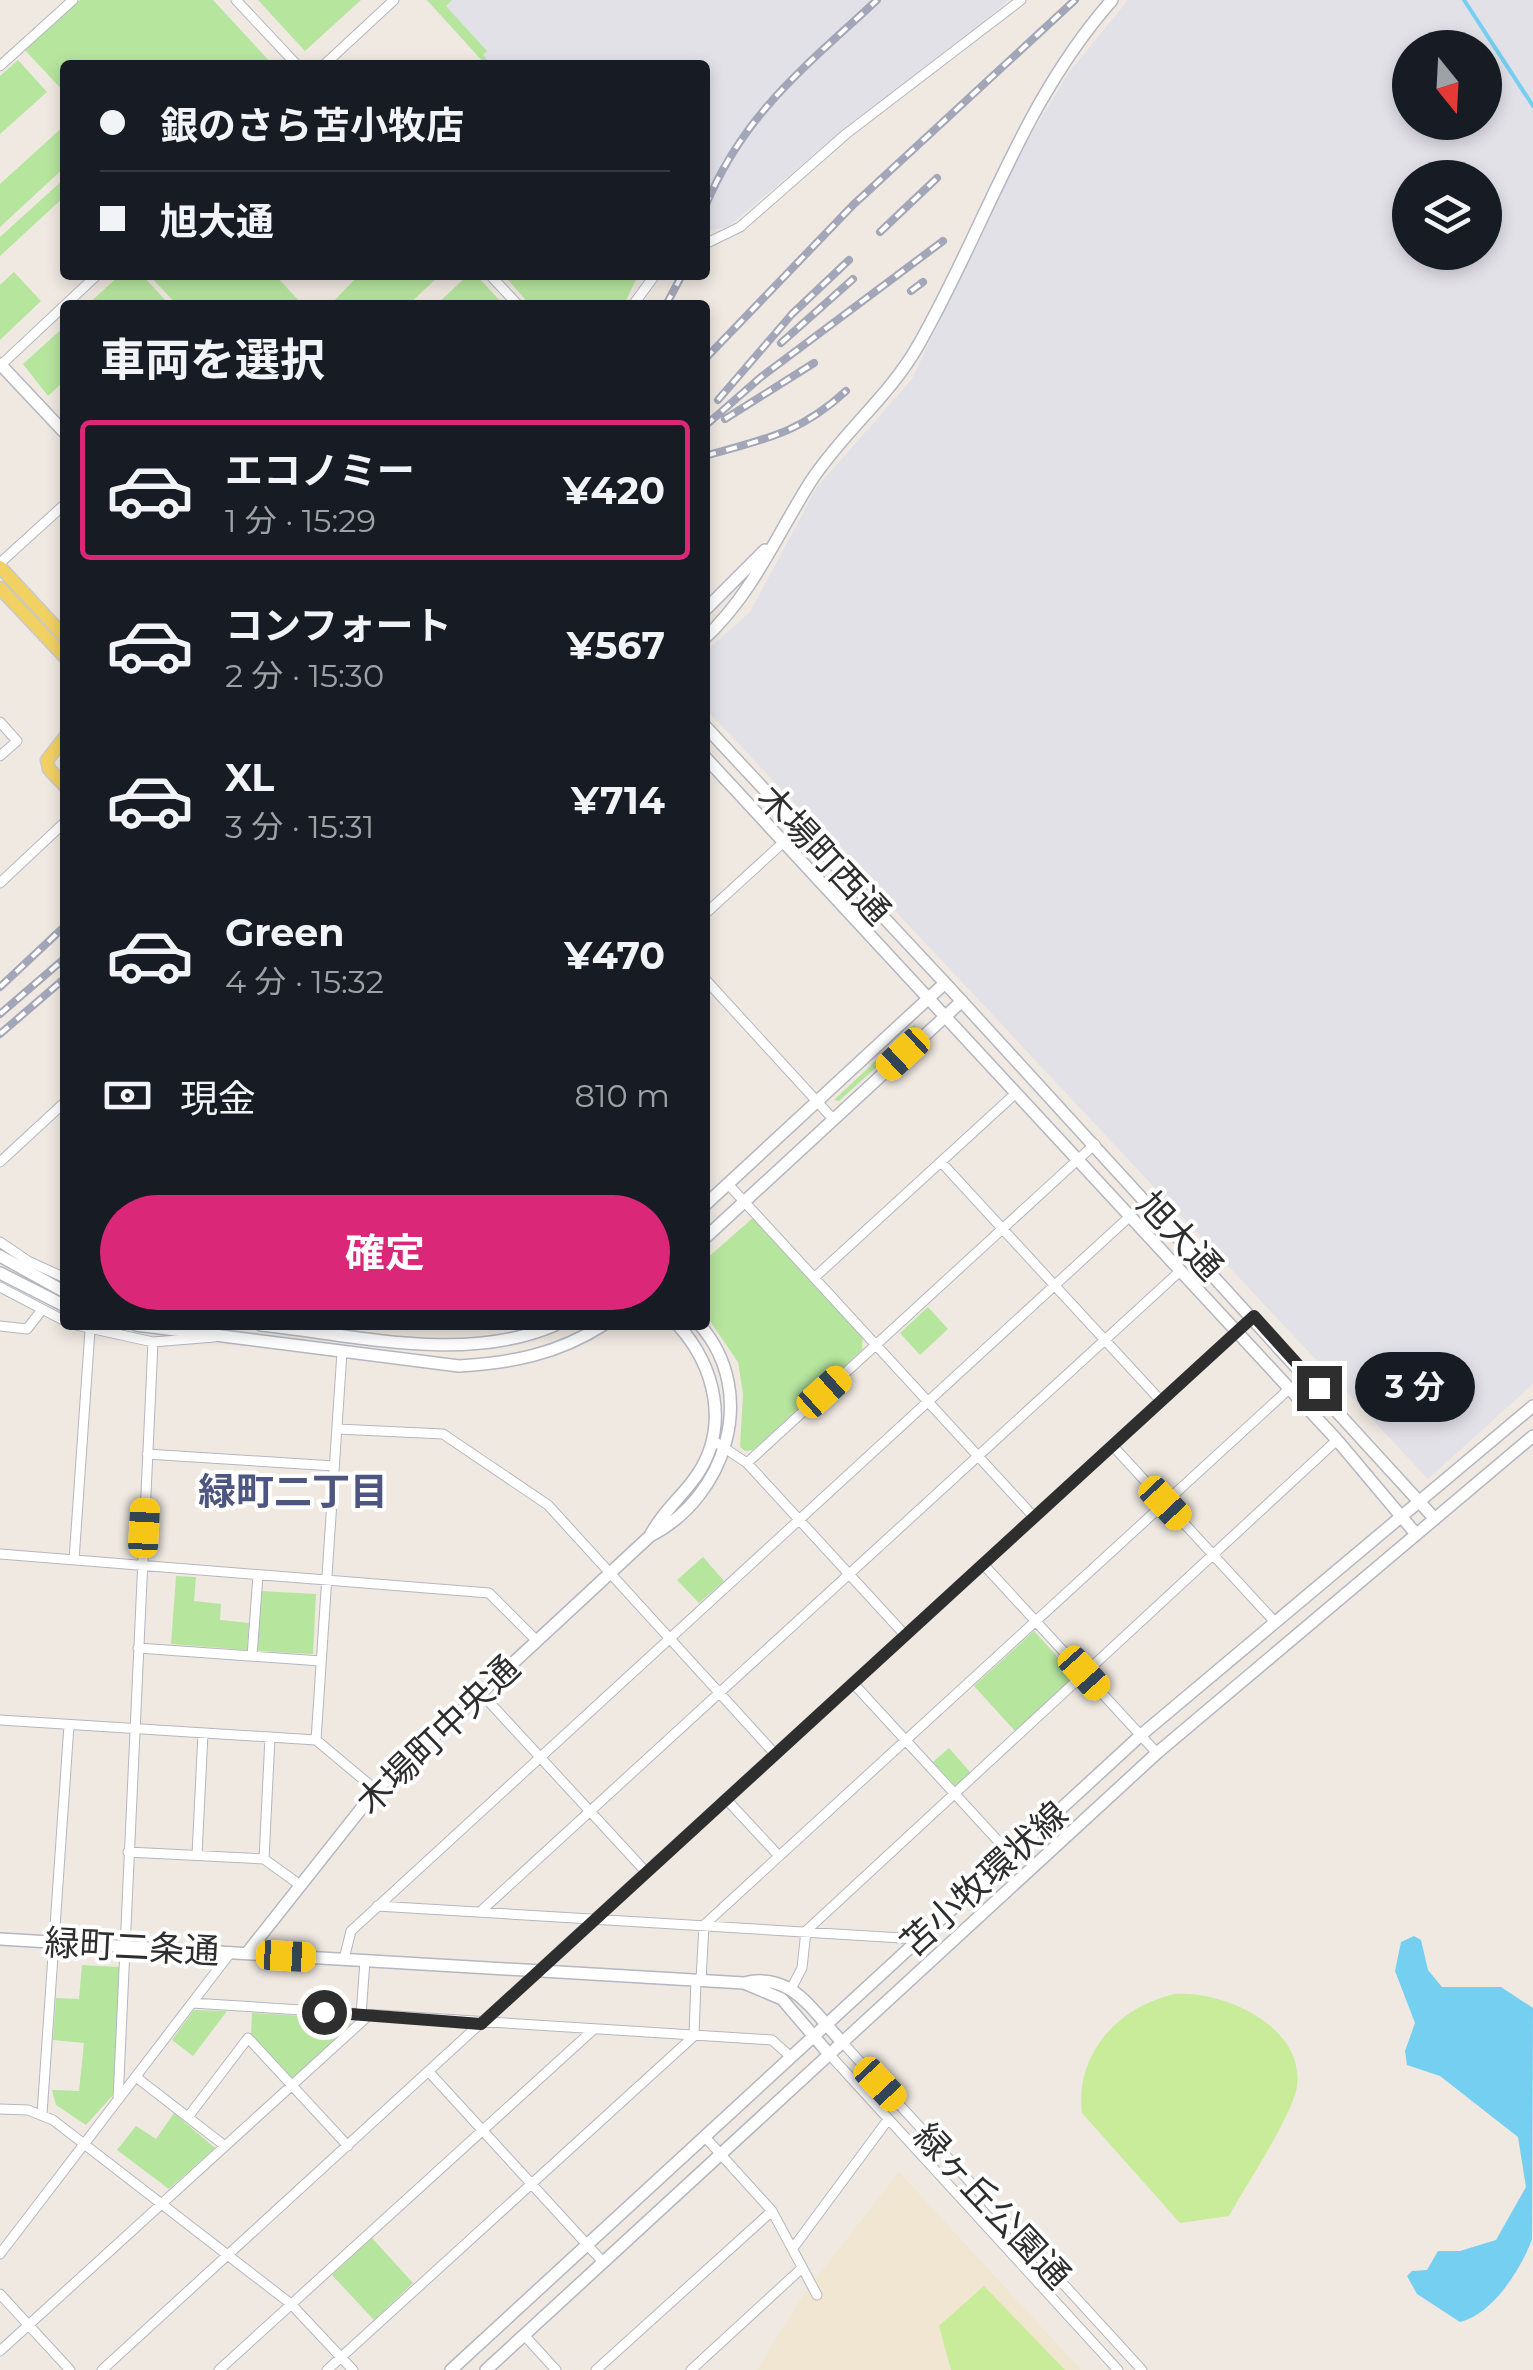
<!DOCTYPE html>
<html lang="ja">
<meta charset="utf-8">
<style>
:root{--surface:#171b24;--page:#242831;--text:#f1f3f6;--muted:#9ea1a6;--line:#363941;--accent:#db2777}
body{margin:0;font-family:Montserrat,"Noto Sans JP",sans-serif;background:var(--page);color:var(--text);height:100vh;display:flex;flex-direction:column;font-size:38px;white-space:nowrap}
*{box-sizing:border-box;margin:0}
p{font-size:32px;color:var(--muted)}
.icon{flex:none;width:55px;height:55px;fill:none;stroke:currentColor;stroke-width:2;stroke-linecap:round;stroke-linejoin:round}
.map{position:relative;flex:1;overflow:hidden}
.sheet{position:absolute;left:60px;top:300px;width:650px;height:1030px;display:flex;flex-direction:column;background:var(--surface);border-radius:10px;box-shadow:0 5px 15px #0003}
.sheet>*{flex:none}
.banner{position:absolute;left:60px;top:60px;width:650px;height:220px;border-radius:10px;box-shadow:0 5px 15px #0003;display:grid;align-content:center;height:220px;padding:0 40px;background:var(--surface)}
.needle{width:65px;rotate:162deg}
.buttons{position:absolute;left:1392px;top:30px;display:grid;gap:20px}
.buttons a{display:grid;place-items:center;width:110px;height:110px;border-radius:50%;background:var(--surface);box-shadow:0 5px 15px #0003;font-size:50px}
.end{position:absolute;width:45px;height:45px;margin:-22px;border:12px solid #2e2e2e;background:#fff;box-shadow:0 0 0 5px #fff}
.from{border-radius:50%}
.bubble{position:absolute;height:70px;border-radius:35px;background:var(--surface);box-shadow:0 5px 15px #0003;font-size:32px;font-weight:700;line-height:70px;text-align:center}
.car{position:absolute;width:30px;height:60px;margin:-30px -15px;border-radius:12px;box-shadow:0 0 8px 2px #0007;background:linear-gradient(#f5c518 24%,#345 0 40%,#f5c518 0 76%,#345 0 86%,#f5c518 0)}
.banner b{display:flex;align-items:center;gap:35px;height:95px;font-size:38px}
.banner b+b{border-top:2px solid var(--line)}
.banner i{width:25px;height:25px;background:var(--text)}
ul{padding:0;list-style:none}
li{display:flex;align-items:center;gap:30px;height:140px;margin:0 20px 15px;padding:0 20px;border:5px solid transparent;border-radius:10px}
li div{flex:1}
li b{display:block;font-size:38px}
li em{font-style:normal;font-weight:700}
li.on{border-color:var(--accent)}
li>.icon{width:90px;height:90px;stroke-width:1.5}
h2{padding:0 40px;font-size:45px;line-height:120px}
.pay{display:flex;align-items:center;gap:25px;height:110px;padding:0 40px;font-size:38px}
.pay p{margin-inline-start:auto}
.button{display:flex;gap:20px;margin-top:auto;padding:20px 40px}
.button a{flex:1;height:115px;border-radius:60px;background:var(--accent);color:#fff;font-size:40px;font-weight:700;line-height:115px;text-align:center}
.map>svg:first-child{display:block}
.industrial{fill:#e3e1e8;fill-rule:evenodd}
.education{fill:#f0e6d1}
.green{fill:#b6e59e}
.pitch{fill:#c9ec9a}
.water{fill:#75cff0}
.lines{fill:none;stroke-linecap:round;stroke-linejoin:round}
.stream{stroke:#75cff0;stroke-width:4}
.street-casing{stroke:#b4b7c1;stroke-width:11}
.secondary-casing{stroke:#b4b7c1;stroke-width:14}
.primary-casing{stroke:#c9c9c9;stroke-width:15}
.street{stroke:#fff;stroke-width:9}
.secondary{stroke:#fff;stroke-width:11}
.primary{stroke:#f2d163;stroke-width:12}
.rail-casing{stroke:#a3a6b8;stroke-width:8}
.rail{stroke:#fff;stroke-width:4;stroke-dasharray:11;stroke-linecap:butt}
.route{stroke:#2e2e2e;stroke-width:12}
.labels{text-anchor:middle;stroke-width:8;stroke-linejoin:round;paint-order:stroke}
.street-label{font-size:35px;fill:#2e2e2e;stroke:#fff}
.neighbourhood-label{font-size:38px;font-weight:bold;fill:#4d5680;stroke:#fff}
</style>
<div class="map">
<svg width="1533" height="2370" viewBox="0 0 1533 2370">
<rect width="100%" height="100%" fill="#efe9e1"/>
<path class="industrial" d="M 426,0 L 1008,0 L 942,60 L 851,123 L 729,226 L 705,232 L 705,65 L 487,65 Z
M 1128,0 L 1533,0 L 1533,1384 L 1428,1479 L 705,708 L 705,652 L 750,612 L 817,487 L 912,379 L 1020,153 L 1069,72 ZM 1410,48 L 1485,48 L 1485,122 L 1410,122 ZM 1410,178 L 1485,178 L 1485,252 L 1410,252 Z"/>
<path class="education" d="M 899,2172 L 1081,2370 L 757,2370 L 804,2294 Z"/>
<path class="green" d="M 80,0 L 213,0 L 273,65 L 65,65 L 65,93 L 25,50 Z
M 258,0 L 361,0 L 305,51 Z
M 427,0 L 452,0 L 446,6 L 487,51 L 483,55 L 492,65 L 486,65 Z
M 18,60 L 47,92 L 0,134 L 0,76 Z
M 65,125 L 65,167 L 0,227 L 0,184 Z
M 65,178 L 65,196 L 0,256 L 0,237 Z
M 14,272 L 41,301 L 0,340 L 0,285 Z
M 120,275 L 142,275 L 170,305 L 87,305 Z
M 149,275 L 275,275 L 303,305 L 177,305 Z
M 359,275 L 440,275 L 408,305 L 330,305 Z
M 468,275 L 476,275 L 504,305 L 436,305 Z
M 504,275 L 638,275 L 624,305 L 530,305 Z
M 65,326 L 65,380 L 48,396 L 23,364 Z
M 914,1025 L 918,1029 L 839,1101 L 834,1100 Z
M 755,1216 L 863,1335 L 862,1350 L 753,1450 L 745,1451 L 740,1447 L 743,1394 L 738,1362 L 705,1314 L 705,1260 Z
M 928,1307 L 948,1329 L 920,1355 L 900,1333 Z
M 703,1557 L 724,1581 L 699,1603 L 677,1580 Z
M 176,1576 L 196,1577 L 194,1601 L 221,1604 L 220,1620 L 249,1623 L 247,1650 L 171,1644 Z
M 260,1591 L 316,1594 L 313,1654 L 256,1651 Z
M 1034,1631 L 1075,1676 L 1015,1731 L 974,1686 Z
M 949,1748 L 971,1773 L 956,1787 L 933,1762 Z
M 82,1965 L 120,1967 L 113,2095 L 86,2125 L 56,2105 L 52,2090 L 79,2091 L 84,2043 L 53,2040 L 56,1998 L 79,1999 Z
M 194,2010 L 227,2011 L 193,2056 L 172,2040 Z
M 252,2013 L 350,2019 L 351,2025 L 291,2080 L 251,2037 Z
M 174,2113 L 215,2148 L 169,2189 L 117,2150 L 136,2126 L 156,2139 Z
M 372,2238 L 413,2283 L 374,2320 L 332,2275 Z"/>
<path class="pitch" d="M 1175,1994 C 1222,1990 1305,2026 1297,2086 C 1293,2115 1245,2187 1229,2216 L 1180,2223 L 1082,2113 C 1075,2053 1119,2006 1175,1994 Z
M 984,2286 L 1065,2370 L 951,2370 L 939,2326 Z"/>
<path class="water" d="M 1414,1936 L 1421,1940 L 1428,1970 L 1442,1987 L 1501,1987 L 1533,2008 L 1532,2239 C 1522,2268 1492,2315 1460,2322 L 1417,2294 L 1407,2276 L 1412,2271 L 1427,2270 L 1438,2251 L 1460,2251 L 1496,2240 L 1526,2187 L 1518,2137 L 1440,2076 L 1407,2065 L 1405,2051 L 1415,2023 L 1395,1971 L 1401,1942 Z"/>
<g class="lines">
<path class="stream" d="M 1464,0 L 1533,106"/>
<g class="street-casing">
<path id="street" d="M 236,0 L 297,65
M 324,65 L 394,0
M 0,66 L 73,0
M 705,244 L 740,227 L 846,134 L 1021,0
M 490,275 L 518,305
M 633,305 L 655,275
M 1,365 L 97,275
M 0,563 L 65,504
M 0,722 L 17,741 L 0,756
M 0,883 L 65,822
M 705,914 L 798,829
M 705,979 L 833,1119
M 0,1162 L 65,1102
M 941,1162 L 1161,1401
M 728,1184 L 1034,1517
M 0,1242 L 28,1261 L 65,1278
M 814,1278 L 1016,1093
M 0,1287 L 65,1321
M 76,1325 L 153,1342 L 214,1337
M 0,1326 L 27,1329 L 41,1311
M 337,1429 L 443,1434 L 548,1505 L 775,1754
M 714,1441 L 747,1463 L 905,1635
M 1112,1445 L 1273,1620
M 147,1454 L 334,1466
M 747,1463 L 1095,1144
M 0,1554 L 489,1593 L 536,1640
M 74,1560 L 90,1330
M 983,1564 L 1157,1753
M 138,1648 L 321,1661
M 252,1656 L 258,1575
M 853,1683 L 1011,1855
M 480,1692 L 646,1872
M 0,1720 L 316,1740 L 376,1790
M 316,1740 L 342,1352
M 726,1799 L 779,1856
M 128,1852 L 264,1859 L 300,1885
M 197,1855 L 203,1733
M 264,1859 L 270,1737
M 377,1906 L 918,1939
M 481,1911 L 1178,1273
M 344,1959 L 351,1931 L 1128,1218
M 701,1980 L 704,1925 L 1288,1390
M 791,1989 L 802,1968 L 806,1931 L 1337,1440
M 192,2003 L 772,2040 L 791,2057
M 361,2015 L 365,1961
M 842,2042 L 1142,2370
M 829,2054 L 1118,2370
M 429,2072 L 603,2262
M 136,2077 L 225,2146
M 118,2100 L 153,1342
M 0,2109 L 28,2110 L 53,2120 L 291,2304 L 353,2370
M 42,2114 L 69,1725
M 188,2117 L 248,2038 L 348,2146
M 705,2137 L 772,2211 L 817,2295
M 793,2248 L 887,2121
M 0,2254 L 231,1952
M 0,2294 L 70,2370
M 524,2335 L 556,2370
M 0,2351 L 368,2016
M 102,2370 L 1253,1316
M 219,2370 L 593,2030
M 327,2370 L 694,2036 L 696,1980
M 596,2370 L 772,2211
M 691,2370 L 802,2268"/>
</g>
<g class="secondary-casing">
<path id="secondary" d="M 0,364 L 65,433
M 705,610 L 765,550
M 705,638 C 753,593 776,536 811,481 C 843,432 890,396 919,344 C 985,228 1022,102 1112,0
M 705,726 L 945,983
M 705,757 L 1337,1440 L 1416,1534
M 705,1205 L 945,983 L 1435,1519
M 705,1238 L 962,1001
M 0,1256 L 65,1292
M 0,1273 L 65,1306
M 136,1325 L 459,1366 C 511,1363 558,1354 603,1325
M 261,1325 C 355,1335 465,1364 555,1325
M 650,1536 C 662,1512 682,1497 697,1475 C 730,1426 715,1366 678,1325
M 0,1939 L 744,1983 C 792,1971 812,2011 842,2042
M 247,1953 L 376,1790 L 650,1536 C 725,1498 760,1394 700,1325
M 744,1983 L 782,1999 L 829,2054
M 451,2370 L 1141,1735 L 1533,1406
M 486,2370 L 1157,1753 L 1533,1436"/>
</g>
<g class="primary-casing">
<path id="primary" d="M 0,567 L 65,637
M 0,588 L 65,657
M 65,737 L 47,760 L 49,769 L 65,786"/>
</g>
<use href="#street" class="street"/>
<use href="#secondary" class="secondary"/>
<use href="#primary" class="primary"/>
<g class="rail-casing">
<path id="rail" d="M 705,207 C 744,113 804,68 877,0
M 880,232 L 937,178
M 911,291 L 923,282
M 666,305 L 682,275
M 781,343 L 853,279
M 705,359 L 853,205 L 1075,0
M 718,400 L 792,314 L 849,260
M 725,419 L 814,363
M 705,426 L 761,377 L 943,241
M 705,456 C 764,439 799,434 846,391
M 0,987 L 65,926
M 0,1014 L 65,958
M 0,1034 L 65,978"/>
</g>
<use href="#rail" class="rail"/>
</g>
<g class="lines">
<path class="route" d="M 324,2012 L 481,2024 L 1254,1316 L 1319,1388"/>
</g>
<g class="labels">
<g class="street-label">
<text transform="translate(824 855) rotate(47)" y="12">木場町西通</text>
<text transform="translate(1180 1236) rotate(47)" y="12">旭大通</text>
<text transform="translate(438 1735) rotate(-44)" y="12">木場町中央通</text>
<text transform="translate(984 1879) rotate(-42)" y="12">苫小牧環状線</text>
<text transform="translate(132 1947) rotate(3)" y="12">緑町二条通</text>
<text transform="translate(992 2206) rotate(47)" y="12">緑ヶ丘公園通</text>
</g>
<g class="neighbourhood-label">
<text x="293" y="1505">緑町二丁目</text>
</g>
</g>
</svg>
<div class="buttons">
<a><svg class="needle" viewBox="-14 -14 28 28"><path d="M0-13l5 13h-10z" fill="#e53935"/><path d="M0 13l5-13h-10z" fill="#9ea1a6"/></svg></a>
<a><svg class="icon" aria-label="layers" viewBox="0 0 24 24"><path d="M12 4l9 5-9 5-9-5zM3 14l9 5 9-5"/></svg></a>
</div>
<i class="end from" style="left:324px;top:2012px"></i>
<i class="end" style="left:1319px;top:1388px"></i>
<div class="bubble" style="left:1355px;top:1352px;width:120px">3 分</div>
<i class="car" style="left:903px;top:1054px;rotate:227deg"></i>
<i class="car" style="left:824px;top:1392px;rotate:48deg"></i>
<i class="car" style="left:1165px;top:1503px;rotate:137deg"></i>
<i class="car" style="left:144px;top:1528px;rotate:3deg"></i>
<i class="car" style="left:1084px;top:1673px;rotate:138deg"></i>
<i class="car" style="left:286px;top:1956px;rotate:93deg"></i>
<i class="car" style="left:880px;top:2084px;rotate:137deg"></i>
<div class="banner">
<b><i class="from"></i>銀のさら苫小牧店</b>
<b><i></i>旭大通</b>
</div>
<section class="sheet">
<h2>車両を選択</h2>
<ul>
<li class="on"><svg class="icon" aria-label="car" viewBox="0 0 24 24"><path d="M5 17H2v-5l4-1 3-4h7l3 4 3 1v5h-3M9 17h6M6 11h13"/><circle cx="7" cy="17" r="2"/><circle cx="17" cy="17" r="2"/></svg><div><b>エコノミー</b><p>1 分 · 15:29</p></div><em>¥420</em></li>
<li><svg class="icon" aria-label="car" viewBox="0 0 24 24"><path d="M5 17H2v-5l4-1 3-4h7l3 4 3 1v5h-3M9 17h6M6 11h13"/><circle cx="7" cy="17" r="2"/><circle cx="17" cy="17" r="2"/></svg><div><b>コンフォート</b><p>2 分 · 15:30</p></div><em>¥567</em></li>
<li><svg class="icon" aria-label="car" viewBox="0 0 24 24"><path d="M5 17H2v-5l4-1 3-4h7l3 4 3 1v5h-3M9 17h6M6 11h13"/><circle cx="7" cy="17" r="2"/><circle cx="17" cy="17" r="2"/></svg><div><b>XL</b><p>3 分 · 15:31</p></div><em>¥714</em></li>
<li><svg class="icon" aria-label="car" viewBox="0 0 24 24"><path d="M5 17H2v-5l4-1 3-4h7l3 4 3 1v5h-3M9 17h6M6 11h13"/><circle cx="7" cy="17" r="2"/><circle cx="17" cy="17" r="2"/></svg><div><b>Green</b><p>4 分 · 15:32</p></div><em>¥470</em></li>
</ul>
<div class="pay"><svg class="icon" aria-label="cash" viewBox="0 0 24 24"><path d="M3 7h18v10H3z"/><circle cx="12" cy="12" r="2"/></svg>現金<p>810 m</p></div>
<div class="button"><a>確定</a></div>
</section>
</div>
